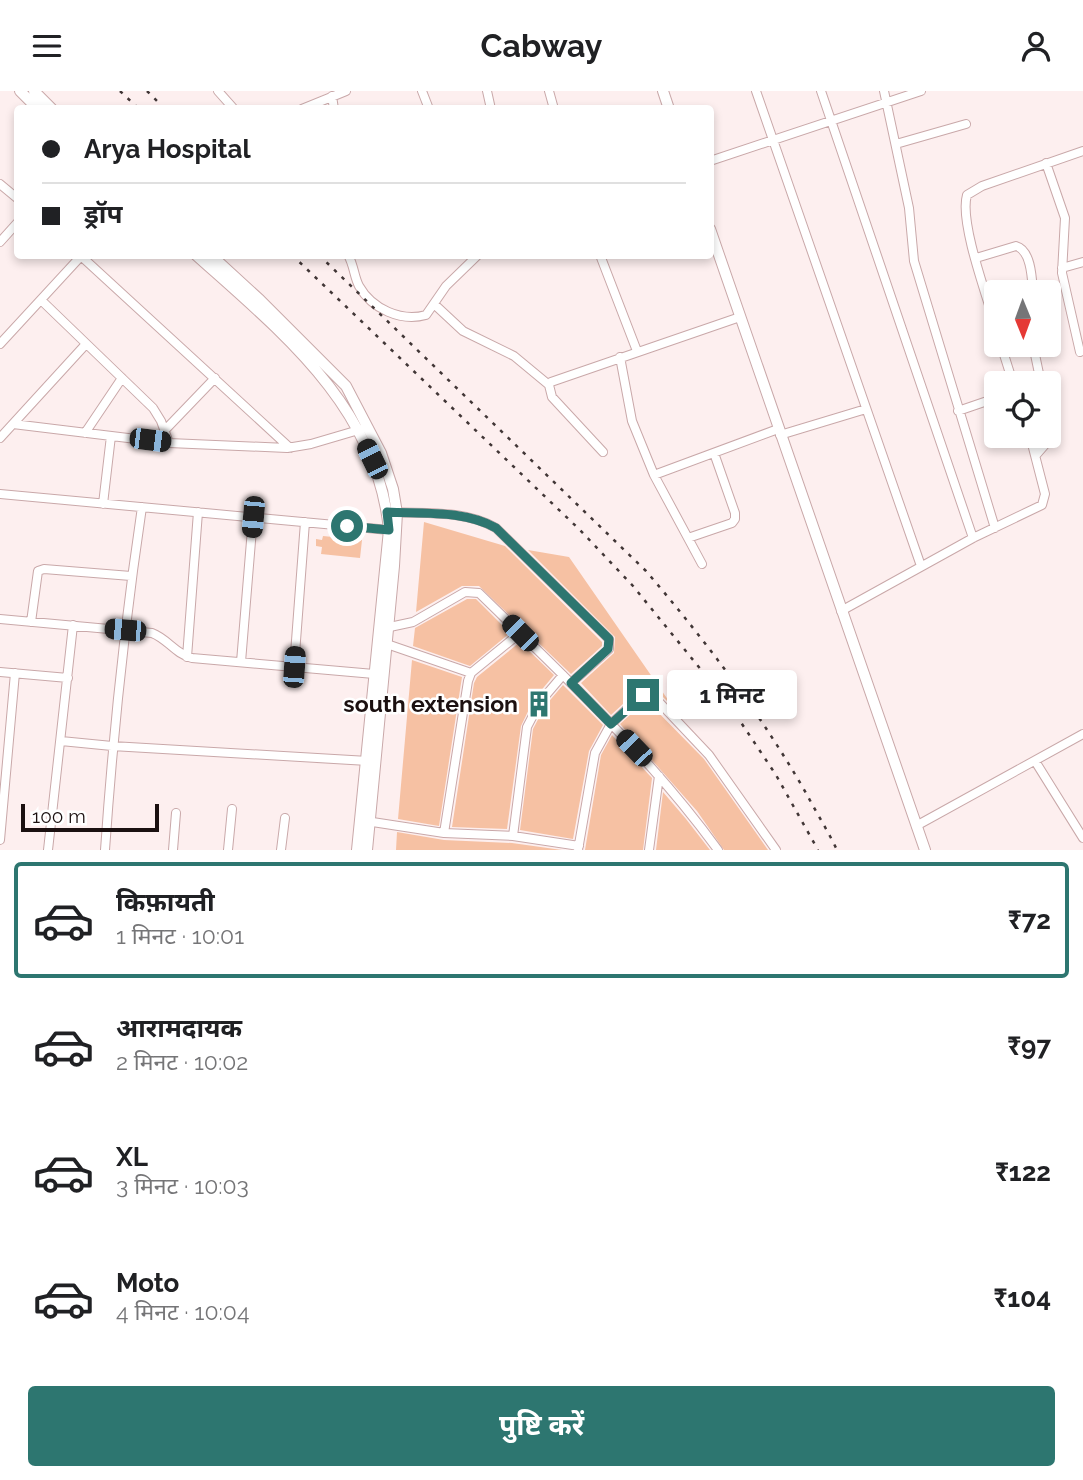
<!DOCTYPE html>
<html lang="hi">
<meta charset="utf-8">
<style>
:root{--surface:#fff;--page:#f6f6f6;--text:#202124;--muted:#757577;--line:#e0e0e0;--accent:#2d7670}
body{margin:0;font-family:Raleway,"Noto Sans Devanagari",sans-serif;background:var(--page);color:var(--text);height:100vh;display:flex;flex-direction:column;font-size:26px;white-space:nowrap}
*{box-sizing:border-box;margin:0}
p{font-size:23px;color:var(--muted)}
.icon{flex:none;width:38px;height:38px;fill:none;stroke:currentColor;stroke-width:2;stroke-linecap:round;stroke-linejoin:round}
.map{position:relative;height:759px;overflow:hidden}
.panel{display:flex;flex-direction:column;background:var(--surface);flex:1}
.panel>*{flex:none}
.guide{position:absolute;left:14px;top:14px;width:700px;height:154px;border-radius:7px;box-shadow:0 4px 10px #0003;display:grid;align-content:center;height:154px;padding:0 28px;background:var(--surface)}
.needle{width:46px;rotate:179deg}
.tools{position:absolute;left:984px;top:189px;display:grid;gap:14px}
.tools a{display:grid;place-items:center;width:77px;height:77px;border-radius:7px;background:var(--surface);box-shadow:0 4px 10px #0003;font-size:35px}
.scale{position:absolute;left:21px;bottom:18px;width:138px;box-sizing:border-box;padding-left:7px;border:4px solid #1b1010;border-top:0;font-size:19px;line-height:24px;white-space:nowrap;color:#1b1010;-webkit-text-stroke:5px #fff;paint-order:stroke}
.end{position:absolute;width:32px;height:32px;margin:-16px;border:9px solid #2d7670;background:#fff;box-shadow:0 0 0 4px #fff}
.from{border-radius:50%}
.bubble{position:absolute;height:49px;border-radius:7px;background:var(--surface);box-shadow:0 4px 10px #0003;font-size:23px;font-weight:700;line-height:49px;text-align:center}
.car{position:absolute;width:21px;height:42px;margin:-21px -10px;border-radius:9px;box-shadow:0 0 5px 2px #0007;background:linear-gradient(#222 24%,#8ab4d8 0 40%,#222 0 76%,#8ab4d8 0 86%,#222 0)}
.guide b{display:flex;align-items:center;gap:24px;height:66px;font-size:26px}
.guide b+b{border-top:2px solid var(--line)}
.guide i{width:18px;height:18px;background:var(--text)}
ul{padding:12px 0 0;list-style:none}
li{display:flex;align-items:center;gap:21px;height:116px;margin:0 14px 10px;padding:0 14px;border:4px solid transparent;border-radius:7px}
li div{flex:1}
li b{display:block;font-size:26px}
li em{font-style:normal;font-weight:700}
li.active{border-color:var(--accent)}
li>.icon{width:63px;height:63px;stroke-width:1.5}
.cta{display:flex;gap:14px;margin-top:auto;padding:14px 28px}
.cta a{flex:1;height:80px;border-radius:7px;background:var(--accent);color:#fff;font-size:28px;font-weight:700;line-height:80px;text-align:center}
header{display:flex;justify-content:space-between;align-items:center;height:91px;padding:0 28px;background:var(--surface);font-size:32px;font-weight:700}
.map>svg:first-child{display:block}
.building{fill:#f6c1a3}
.lines{fill:none;stroke-linecap:round;stroke-linejoin:round}
.street-casing{stroke:#c9a8a9;stroke-width:10}
.secondary-casing{stroke:#c9a8a9;stroke-width:12}
.street{stroke:#fff;stroke-width:8}
.secondary{stroke:#fff;stroke-width:10}
.rail{stroke:#413636;stroke-width:2.5;stroke-dasharray:3.5 7;stroke-linecap:butt}
.route{stroke:#2d7670;stroke-width:9}
.labels{text-anchor:middle;stroke-width:5;stroke-linejoin:round;paint-order:stroke}
.poi-label{font-size:23px;font-weight:bold;fill:#1b1010;stroke:#fff;text-anchor:end}
</style>
<header><svg class="icon" aria-label="menu" viewBox="0 0 24 24"><path d="M4 6h16M4 12h16M4 18h16"/></svg>Cabway<svg class="icon" aria-label="person" viewBox="0 0 24 24"><circle cx="12" cy="8" r="4"/><path d="M4 21q1-7 8-7t8 7"/></svg></header>
<div class="map">
<svg width="1083" height="759" viewBox="0 0 1083 759">
<rect width="100%" height="100%" fill="#fdefef"/>
<path class="building" d="M 424,431 L 505,455 L 602,551 L 602,555 L 571,583 L 479,495 L 462,495 L 416,521 Z
M 323,445 L 362,449 L 360,467 L 321,463 L 322,456 L 316,455 L 316,448 L 322,449 Z
M 528,459 L 569,466 L 673,616 L 662,605 L 648,598 L 636,601 L 611,624 L 581,592 L 614,562 L 615,546 Z
M 467,508 L 476,508 L 510,542 L 470,575 L 413,555 L 415,537 Z
M 520,551 L 554,584 L 534,608 L 521,635 L 507,738 L 452,736 L 474,592 L 477,586 Z
M 412,569 L 462,586 L 439,735 L 398,728 Z
M 563,594 L 603,634 L 589,660 L 573,748 L 520,739 L 533,638 L 545,615 Z
M 648,611 L 704,668 L 768,759 L 724,759 L 697,720 L 620,633 L 643,612 Z
M 612,644 L 652,687 L 643,759 L 585,759 L 601,664 Z
M 663,701 L 686,728 L 710,759 L 656,759 Z
M 397,741 L 444,749 L 512,752 L 562,759 L 396,759 Z"/>
<g class="lines">
<g class="street-casing">
<path id="street" d="M 218,0 L 234,18
M 422,0 L 429,18
M 487,0 L 491,18
M 549,0 L 554,18
M 756,0 L 921,475
M 821,0 L 973,447
M 884,0 L 909,117 L 914,170 L 995,437
M 332,5 L 334,18
M 302,18 L 346,0
M 896,53 L 966,33
M 710,70 L 921,0
M 1046,72 L 1065,127 L 1062,182 L 1080,261
M 0,93 L 18,108
M 0,151 L 18,131
M 348,164 C 354,174 354,186 359,195 C 372,218 401,231 426,224 L 446,195 L 478,164
M 600,164 L 637,260
M 81,165 L 290,357
M 976,167 L 1016,155 C 1031,159 1032,187 1033,201
M 1062,177 L 1083,171
M 41,209 L 153,317 L 161,330 L 169,352
M 434,213 L 463,240 L 514,265 L 549,294
M 996,236 C 987,206 959,130 967,104 L 982,95 L 1083,60
M 0,253 L 82,164
M 1001,254 L 1013,292
M 1033,254 L 1041,292
M 620,266 L 632,330 L 654,384 L 702,473
M 958,320 L 996,307
M 13,333 L 169,352 L 287,357 L 311,353 L 362,338
M 165,339 L 215,287
M 85,342 L 122,287
M 780,344 L 866,318
M 0,347 L 86,253
M 603,361 L 552,306 L 549,294 L 551,291 L 740,226
M 1036,364 L 1050,348 L 1048,325
M 654,384 L 778,338
M 0,403 L 389,439
M 103,413 L 111,345
M 392,421 C 427,423 465,419 496,437 L 609,548 L 609,558 L 571,592
M 688,447 L 732,432 L 735,428 L 735,422 L 714,362
M 841,520 L 973,447 L 1042,414 L 1045,403 L 1030,345
M 0,528 L 152,542 C 168,548 175,563 192,567 L 374,583
M 31,531 L 38,480 L 44,478 L 131,485
M 385,537 L 413,531 L 465,501 L 479,502 C 563,584 649,664 718,759
M 381,551 L 471,582
M 187,566 L 198,421
M 241,571 L 253,426
M 294,576 L 305,431
M 0,581 L 68,587
M 61,650 L 112,655 L 368,670
M 1035,670 L 1083,747
M 366,730 L 444,742 L 513,745 L 579,755
M 916,735 L 1083,643
M 444,742 L 468,590 L 471,582 L 520,542
M 513,745 L 527,636 L 540,611 L 563,584
M 0,749 L 15,582
M 48,759 L 73,534
M 105,759 C 113,644 125,530 142,416
M 173,759 L 176,722
M 228,759 L 232,718
M 281,759 L 285,727
M 578,759 L 595,662 L 611,633 L 640,606 L 649,604 L 658,610 L 709,664 L 776,759
M 649,759 L 659,685"/>
</g>
<g class="secondary-casing">
<path id="secondary" d="M 20,0 L 38,18
M 34,0 L 52,18
M 663,0 L 669,18
M 710,138 L 925,759
M 196,164 C 283,242 377,316 389,439 L 357,759
M 211,164 L 260,209 L 346,295 L 381,362 L 393,398 L 397,422 L 394,475 L 367,759"/>
</g>
<use href="#street" class="street"/>
<use href="#secondary" class="secondary"/>
<path class="rail" d="M 120,0 L 139,18
M 147,0 L 165,18
M 292,164 L 580,439 L 633,495 L 728,612 L 776,684 L 818,759
M 319,164 L 646,480 C 706,550 760,622 806,702 C 816,721 828,740 837,759"/>
</g>
<g class="lines">
<path class="route" d="M 347,435 L 389,439 L 387,421 C 423,423 464,419 496,437 L 609,548 L 608,558 L 571,592 L 611,633 L 643,604"/>
</g>
<defs>
<g id="building-bare" transform="scale(2.1)"><path d="M-4-6H4V6H1V3H-1V6H-4ZM-2.5-4.3h1.7v1.8h-1.7ZM.8-4.3h1.7v1.8H.8ZM-2.5-1h1.7V.8h-1.7ZM.8-1h1.7V.8H.8Z" fill="#2d7670" stroke="#fff" stroke-width="2.5" paint-order="stroke"/></g>
</defs>
<g fill-rule="evenodd">
<use href="#building-bare" x="539" y="613"/>
</g>
<g class="labels">
<g class="poi-label">
<text x="518" y="621">south extension</text>
</g>
</g>
</svg>
<div class="tools">
<a><svg class="needle" viewBox="-14 -14 28 28"><path d="M0-13l5 13h-10z" fill="#e53935"/><path d="M0 13l5-13h-10z" fill="#757577"/></svg></a>
<a><svg class="icon" aria-label="locate" viewBox="0 0 24 24"><circle cx="12" cy="12" r="6"/><path d="M12 2v4M12 18v4M2 12h4M18 12h4"/></svg></a>
</div>
<div class="scale">100 m</div>
<i class="end from" style="left:347px;top:435px"></i>
<i class="end" style="left:643px;top:604px"></i>
<div class="bubble" style="left:667px;top:579px;width:130px">1 मिनट</div>
<i class="car" style="left:150px;top:349px;rotate:97deg"></i>
<i class="car" style="left:372px;top:368px;rotate:334deg"></i>
<i class="car" style="left:253px;top:426px;rotate:185deg"></i>
<i class="car" style="left:125px;top:539px;rotate:275deg"></i>
<i class="car" style="left:520px;top:542px;rotate:315deg"></i>
<i class="car" style="left:294px;top:576px;rotate:4deg"></i>
<i class="car" style="left:634px;top:657px;rotate:316deg"></i>
<div class="guide">
<b><i class="from"></i>Arya Hospital</b>
<b><i></i>ड्रॉप</b>
</div>
</div>
<section class="panel">
<ul>
<li class="active"><svg class="icon" aria-label="car" viewBox="0 0 24 24"><path d="M5 17H2v-5l4-1 3-4h7l3 4 3 1v5h-3M9 17h6M6 11h13"/><circle cx="7" cy="17" r="2"/><circle cx="17" cy="17" r="2"/></svg><div><b>किफ़ायती</b><p>1 मिनट · 10:01</p></div><em>₹72</em></li>
<li><svg class="icon" aria-label="car" viewBox="0 0 24 24"><path d="M5 17H2v-5l4-1 3-4h7l3 4 3 1v5h-3M9 17h6M6 11h13"/><circle cx="7" cy="17" r="2"/><circle cx="17" cy="17" r="2"/></svg><div><b>आरामदायक</b><p>2 मिनट · 10:02</p></div><em>₹97</em></li>
<li><svg class="icon" aria-label="car" viewBox="0 0 24 24"><path d="M5 17H2v-5l4-1 3-4h7l3 4 3 1v5h-3M9 17h6M6 11h13"/><circle cx="7" cy="17" r="2"/><circle cx="17" cy="17" r="2"/></svg><div><b>XL</b><p>3 मिनट · 10:03</p></div><em>₹122</em></li>
<li><svg class="icon" aria-label="car" viewBox="0 0 24 24"><path d="M5 17H2v-5l4-1 3-4h7l3 4 3 1v5h-3M9 17h6M6 11h13"/><circle cx="7" cy="17" r="2"/><circle cx="17" cy="17" r="2"/></svg><div><b>Moto</b><p>4 मिनट · 10:04</p></div><em>₹104</em></li>
</ul>
<div class="cta"><a>पुष्टि करें</a></div>
</section>
